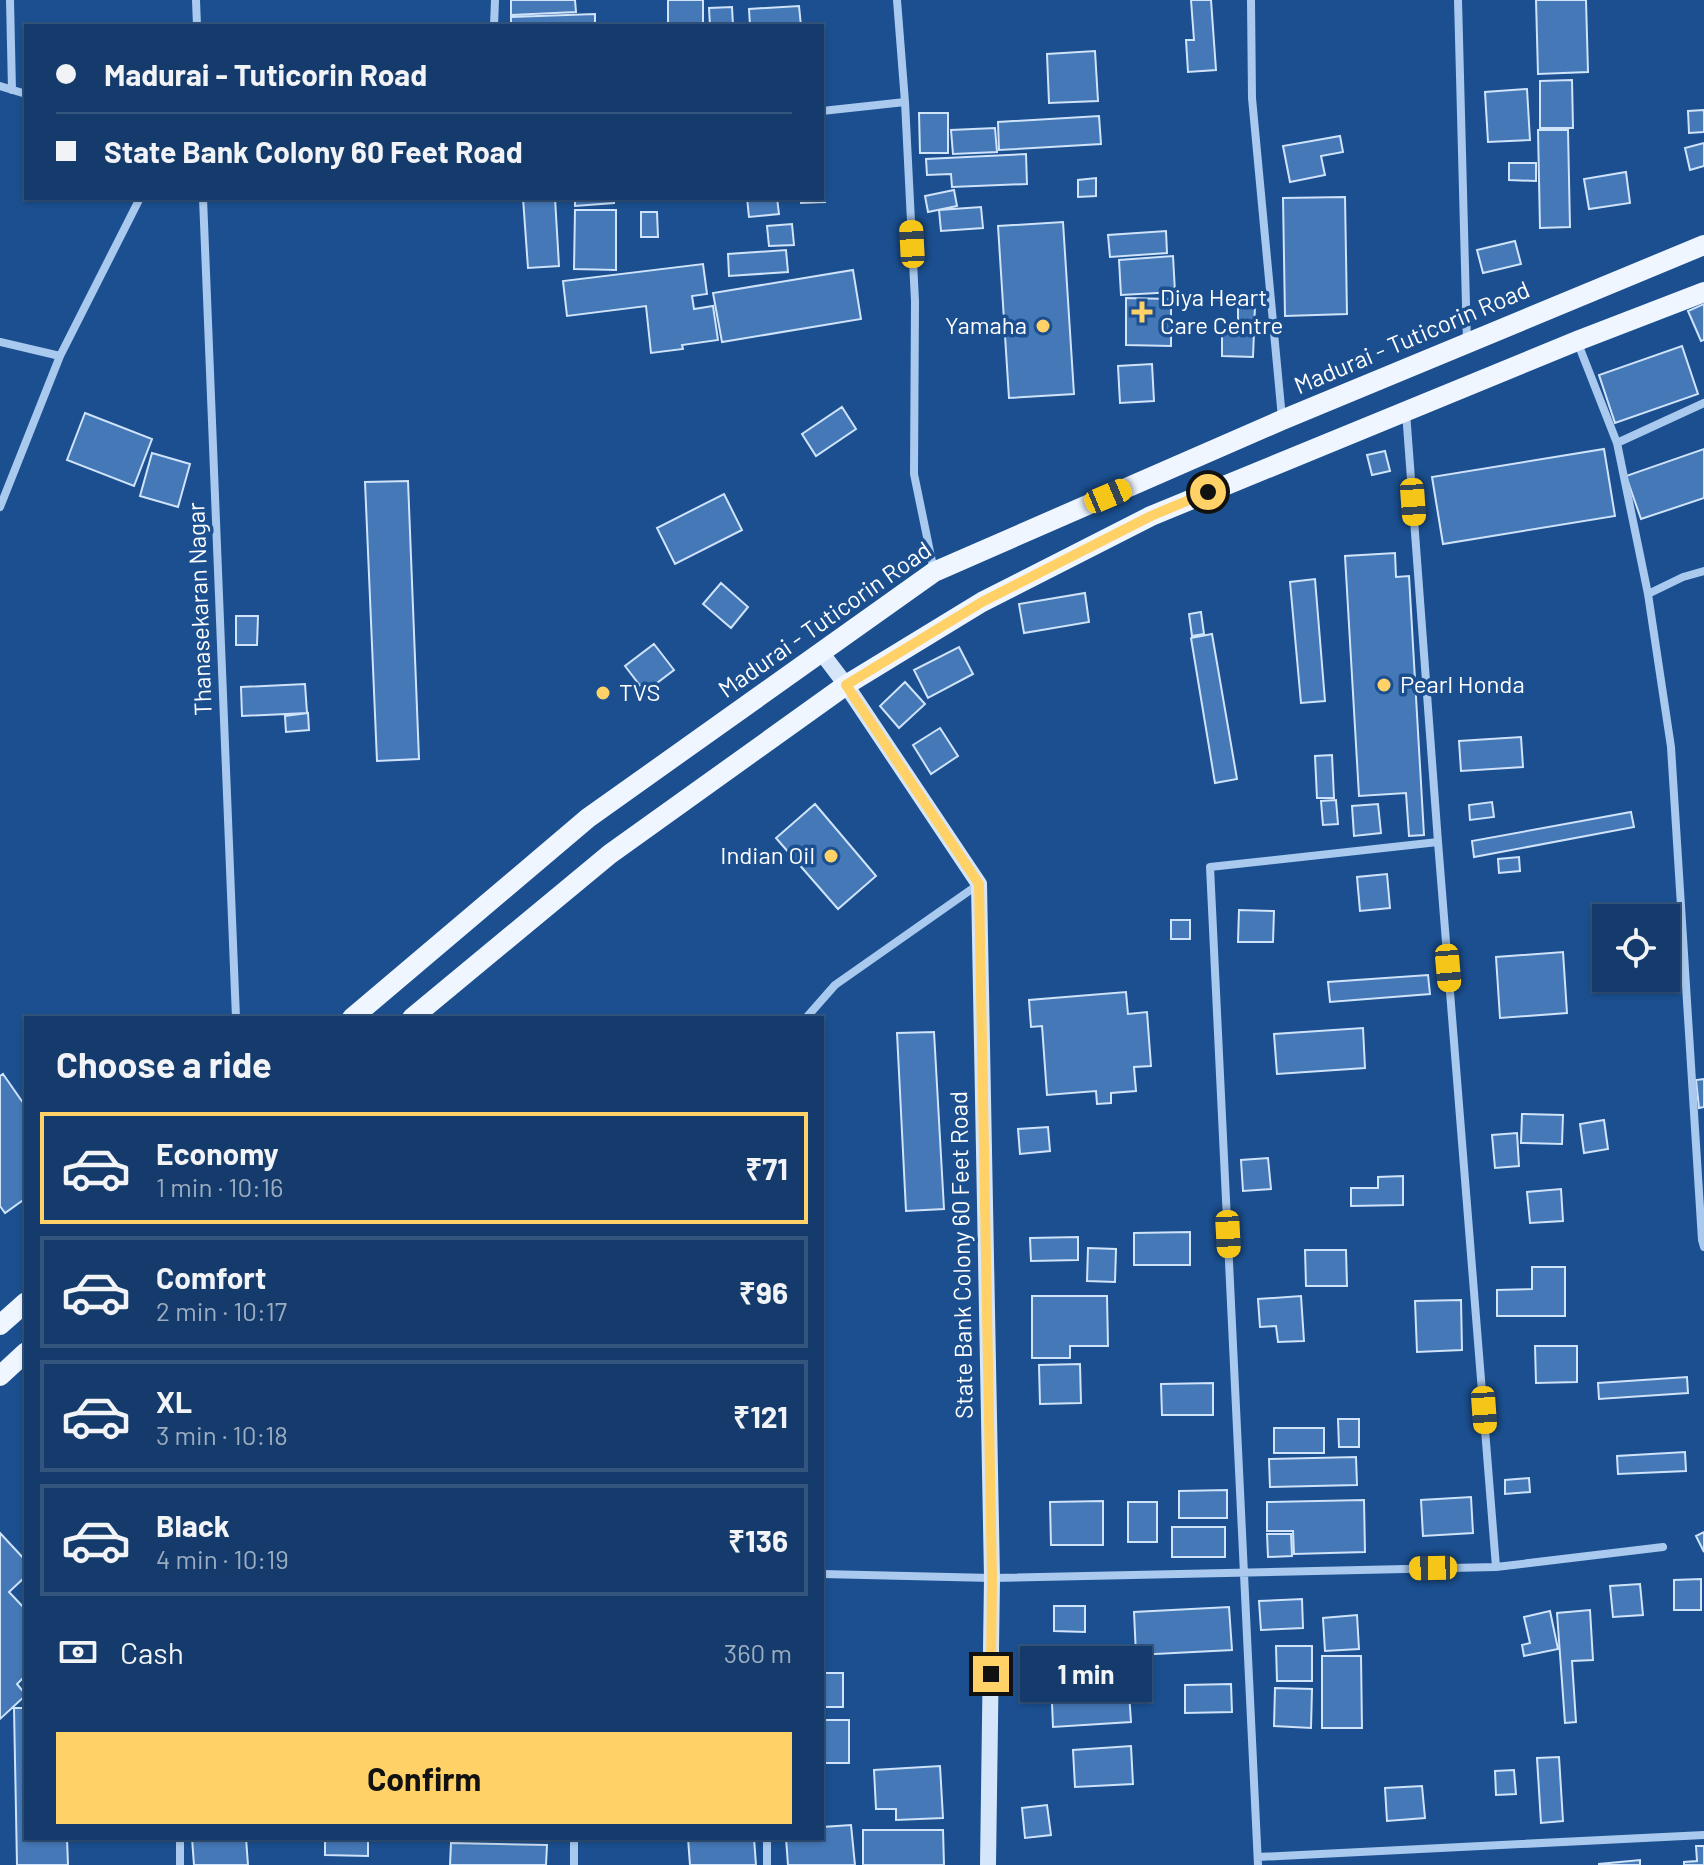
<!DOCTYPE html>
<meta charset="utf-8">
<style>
:root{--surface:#143b6b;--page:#1d4271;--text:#f1f3f6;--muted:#9dadc1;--line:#33557e;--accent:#ffd166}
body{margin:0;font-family:Barlow,sans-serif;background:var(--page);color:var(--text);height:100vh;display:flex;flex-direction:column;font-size:30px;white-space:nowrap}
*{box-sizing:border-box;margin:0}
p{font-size:26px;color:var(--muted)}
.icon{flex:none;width:44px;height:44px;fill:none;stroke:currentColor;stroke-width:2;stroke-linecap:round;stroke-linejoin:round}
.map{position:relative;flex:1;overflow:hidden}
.panel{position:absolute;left:24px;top:1016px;width:800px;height:824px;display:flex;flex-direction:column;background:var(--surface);border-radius:0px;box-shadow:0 2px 6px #0004,0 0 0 2px var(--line)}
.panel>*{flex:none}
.top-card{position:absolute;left:24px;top:24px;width:800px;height:176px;border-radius:0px;box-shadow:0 2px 6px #0004,0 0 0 2px var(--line);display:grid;align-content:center;height:176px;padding:0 32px;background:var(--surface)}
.controls{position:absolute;left:1592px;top:904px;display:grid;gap:16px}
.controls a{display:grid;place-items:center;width:88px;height:88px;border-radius:0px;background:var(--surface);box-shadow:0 2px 6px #0004,0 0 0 2px var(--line);font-size:40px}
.end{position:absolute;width:36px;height:36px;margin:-18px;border:10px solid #ffd166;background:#111;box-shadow:0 0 0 4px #111}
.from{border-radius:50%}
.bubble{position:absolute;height:56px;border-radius:0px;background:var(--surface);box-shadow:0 2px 6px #0004,0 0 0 2px var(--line);font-size:26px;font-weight:700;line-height:56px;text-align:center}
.car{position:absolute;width:24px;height:48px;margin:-24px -12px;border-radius:10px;box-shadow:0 0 6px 2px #0007;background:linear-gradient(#f5c518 24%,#345 0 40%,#f5c518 0 76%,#345 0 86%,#f5c518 0)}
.top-card b{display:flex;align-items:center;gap:28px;height:76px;font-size:30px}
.top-card b+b{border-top:2px solid var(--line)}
.top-card i{width:20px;height:20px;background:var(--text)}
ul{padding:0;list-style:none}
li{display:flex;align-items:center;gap:24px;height:112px;margin:0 16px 12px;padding:0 16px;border:4px solid var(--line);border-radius:0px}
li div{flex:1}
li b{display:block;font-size:30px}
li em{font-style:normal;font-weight:700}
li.active{border-color:var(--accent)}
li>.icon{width:72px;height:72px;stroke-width:1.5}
h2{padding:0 32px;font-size:36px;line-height:96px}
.pay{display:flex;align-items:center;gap:20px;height:88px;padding:0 32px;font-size:30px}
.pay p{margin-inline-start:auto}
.cta{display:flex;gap:16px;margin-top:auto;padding:16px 32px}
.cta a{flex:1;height:92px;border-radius:0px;background:var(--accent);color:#111;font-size:32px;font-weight:700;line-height:92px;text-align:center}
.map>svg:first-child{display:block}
.building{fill:#4478b7;stroke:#cfe3fa;stroke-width:2}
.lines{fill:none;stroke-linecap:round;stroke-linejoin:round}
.street{stroke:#a9c9ee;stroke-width:8}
.secondary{stroke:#d6e6fa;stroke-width:16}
.primary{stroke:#f0f6ff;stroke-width:20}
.route{stroke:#ffd166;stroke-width:10}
.poi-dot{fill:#ffd166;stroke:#1b4f8f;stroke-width:3}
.labels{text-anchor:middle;stroke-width:7;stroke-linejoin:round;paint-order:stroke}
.poi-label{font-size:24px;fill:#fff;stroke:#1b4f8f;text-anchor:start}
.street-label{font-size:24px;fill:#fff;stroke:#1b4f8f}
</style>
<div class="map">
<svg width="1704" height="1865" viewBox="0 0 1704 1865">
<rect width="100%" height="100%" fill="#1b4f8f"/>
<path class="building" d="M 511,0 L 575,0 L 576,12 L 511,15 Z
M 668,0 L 703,0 L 703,26 L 668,26 Z
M 1191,0 L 1211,0 L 1216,70 L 1188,72 L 1186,40 L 1194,40 Z
M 1536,0 L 1586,0 L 1588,72 L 1538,74 Z
M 799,6 L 801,26 L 750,26 L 749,9 Z
M 732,7 L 733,26 L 710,26 L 709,8 Z
M 595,14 L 595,26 L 511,26 L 511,17 Z
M 1095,51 L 1098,101 L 1049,103 L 1047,54 Z
M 1572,80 L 1573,128 L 1540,128 L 1540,81 Z
M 1527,89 L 1530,140 L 1488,142 L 1485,92 Z
M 1704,110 L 1704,132 L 1689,133 L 1688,111 Z
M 919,113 L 948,113 L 948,153 L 920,153 Z
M 1099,116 L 1101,144 L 999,150 L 998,122 Z
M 995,128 L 997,152 L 953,154 L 951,130 Z
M 1538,130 L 1568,130 L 1570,227 L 1540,228 Z
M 1340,136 L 1343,152 L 1321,156 L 1325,175 L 1290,182 L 1283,146 Z
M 1704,143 L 1704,166 L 1690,170 L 1685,148 Z
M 1026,154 L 1027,184 L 952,187 L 951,174 L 927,175 L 926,159 Z
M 1509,163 L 1536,163 L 1536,181 L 1509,180 Z
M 1626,172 L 1630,203 L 1589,209 L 1584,179 Z
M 1096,178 L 1096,196 L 1078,197 L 1078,180 Z
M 822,186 L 824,186 L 825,202 L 801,203 L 801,198 L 822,198 Z
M 954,190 L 957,206 L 928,212 L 925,196 Z
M 1345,197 L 1347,314 L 1285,316 L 1283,198 Z
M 523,198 L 555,198 L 559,266 L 528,268 Z
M 575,198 L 614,198 L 614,203 L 575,206 Z
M 747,198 L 777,198 L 779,214 L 749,217 Z
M 981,207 L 983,228 L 941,231 L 939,210 Z
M 575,210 L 616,210 L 616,270 L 574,269 Z
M 641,212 L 657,212 L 658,237 L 641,237 Z
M 1063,222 L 1074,394 L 1009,398 L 998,226 Z
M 792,224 L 794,245 L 769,246 L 767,226 Z
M 1166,231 L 1167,253 L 1110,257 L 1108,235 Z
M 1515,241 L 1521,264 L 1483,273 L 1477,250 Z
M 786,250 L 788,272 L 729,276 L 728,254 Z
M 1173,256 L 1175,292 L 1121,295 L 1119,260 Z
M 703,264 L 707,294 L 692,296 L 694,309 L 713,306 L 718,340 L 682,345 L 683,349 L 651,353 L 646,306 L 567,316 L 563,281 Z
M 853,270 L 861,319 L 722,342 L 713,293 Z
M 1126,298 L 1171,299 L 1171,346 L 1126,345 Z
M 1704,304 L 1704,340 L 1701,341 L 1688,311 Z
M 1238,306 L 1255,306 L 1253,357 L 1222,356 L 1222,331 L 1238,331 Z
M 1682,346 L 1698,394 L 1615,423 L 1599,375 Z
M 1152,364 L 1154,401 L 1120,403 L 1118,366 Z
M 842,407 L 856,429 L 816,456 L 802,434 Z
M 85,413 L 152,439 L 134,486 L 67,460 Z
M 1604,449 L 1615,516 L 1443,544 L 1432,477 Z
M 1704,449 L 1704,498 L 1641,519 L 1626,476 Z
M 1385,451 L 1390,471 L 1372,475 L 1367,455 Z
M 152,453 L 190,464 L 178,507 L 140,496 Z
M 408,481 L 419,759 L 377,761 L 365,482 Z
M 724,494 L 742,530 L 675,564 L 657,528 Z
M 1395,553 L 1396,577 L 1409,576 L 1424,835 L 1409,836 L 1406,793 L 1359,796 L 1345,556 Z
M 1315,579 L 1325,701 L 1301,703 L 1290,582 Z
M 721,583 L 748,607 L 731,628 L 703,604 Z
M 1085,593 L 1089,622 L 1024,633 L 1019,604 Z
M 1201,612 L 1204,634 L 1192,636 L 1189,614 Z
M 236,616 L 258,616 L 257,645 L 236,645 Z
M 1212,634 L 1237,779 L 1215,783 L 1191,638 Z
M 654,644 L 674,670 L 645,692 L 625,666 Z
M 959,647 L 973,674 L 928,698 L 914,670 Z
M 905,682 L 925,704 L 899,728 L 880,706 Z
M 305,684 L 307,713 L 242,716 L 241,687 Z
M 308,713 L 309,730 L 286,732 L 285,716 Z
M 940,728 L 958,756 L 931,774 L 913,745 Z
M 1521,737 L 1523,767 L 1461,771 L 1459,741 Z
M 1332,755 L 1334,798 L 1317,798 L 1315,756 Z
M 1336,800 L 1338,824 L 1323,825 L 1321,801 Z
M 1492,802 L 1494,817 L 1470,820 L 1469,805 Z
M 815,804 L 876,876 L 838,909 L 776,838 Z
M 1378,804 L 1381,833 L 1354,836 L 1352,806 Z
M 1631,812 L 1634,827 L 1474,857 L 1472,841 Z
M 1519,857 L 1520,871 L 1499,873 L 1498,859 Z
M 1387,874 L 1390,908 L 1360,911 L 1357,877 Z
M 1239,910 L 1274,911 L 1273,942 L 1238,942 Z
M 1171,920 L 1190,920 L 1190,939 L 1171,939 Z
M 1563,952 L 1567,1013 L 1500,1018 L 1496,957 Z
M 1428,975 L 1430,994 L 1330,1002 L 1328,982 Z
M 1126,992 L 1128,1014 L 1147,1012 L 1151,1066 L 1134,1067 L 1136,1091 L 1111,1093 L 1111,1103 L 1097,1104 L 1096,1091 L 1047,1095 L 1042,1026 L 1031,1027 L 1029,1000 Z
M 1363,1028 L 1365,1068 L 1277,1074 L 1274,1034 Z
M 934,1032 L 944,1209 L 906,1211 L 897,1033 Z
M 3,1074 L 26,1107 L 26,1198 L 5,1213 L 0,1206 L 0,1076 Z
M 1704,1079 L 1704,1107 L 1699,1108 L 1696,1080 Z
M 1522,1114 L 1563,1115 L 1562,1144 L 1521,1143 Z
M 1604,1120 L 1608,1149 L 1584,1153 L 1580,1124 Z
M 1048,1127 L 1050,1151 L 1020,1154 L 1018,1129 Z
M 1517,1133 L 1519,1166 L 1495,1168 L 1492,1135 Z
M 1268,1158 L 1271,1189 L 1243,1191 L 1241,1160 Z
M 1403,1176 L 1403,1205 L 1351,1206 L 1351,1188 L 1378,1188 L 1378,1177 Z
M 1561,1189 L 1563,1221 L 1530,1223 L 1527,1192 Z
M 1190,1232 L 1190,1265 L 1134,1265 L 1134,1233 Z
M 1078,1237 L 1078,1260 L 1031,1261 L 1030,1238 Z
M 1088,1248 L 1116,1249 L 1115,1282 L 1087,1281 Z
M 1305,1250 L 1346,1250 L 1347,1286 L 1306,1286 Z
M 1532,1267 L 1565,1267 L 1565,1316 L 1497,1316 L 1497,1290 L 1532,1289 Z
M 1032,1296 L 1107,1296 L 1108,1346 L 1070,1346 L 1070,1358 L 1032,1358 Z
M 1301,1296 L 1304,1341 L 1278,1342 L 1276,1326 L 1260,1327 L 1258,1299 Z
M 1461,1300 L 1462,1350 L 1417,1352 L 1415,1301 Z
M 1535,1346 L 1577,1346 L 1577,1382 L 1536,1383 Z
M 1080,1364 L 1081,1403 L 1040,1404 L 1039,1365 Z
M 1687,1377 L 1688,1393 L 1599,1399 L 1598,1383 Z
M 1213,1383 L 1213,1415 L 1162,1415 L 1161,1384 Z
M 1338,1419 L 1359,1419 L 1359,1447 L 1339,1447 Z
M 1274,1428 L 1324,1428 L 1324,1453 L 1274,1453 Z
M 1685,1452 L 1686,1471 L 1618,1474 L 1617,1456 Z
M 1356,1457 L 1357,1485 L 1270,1487 L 1269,1459 Z
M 1529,1478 L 1530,1492 L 1505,1494 L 1505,1480 Z
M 1227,1490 L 1227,1518 L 1179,1518 L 1179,1491 Z
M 1471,1497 L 1473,1533 L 1423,1536 L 1421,1500 Z
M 1364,1500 L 1365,1552 L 1294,1554 L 1293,1531 L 1267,1531 L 1267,1502 Z
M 1103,1501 L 1103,1545 L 1051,1545 L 1050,1502 Z
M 1128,1502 L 1157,1502 L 1157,1542 L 1128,1542 Z
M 1172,1527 L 1225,1527 L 1225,1557 L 1172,1557 Z
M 1704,1532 L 1704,1552 L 1696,1536 Z
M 0,1533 L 26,1561 L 26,1576 L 9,1592 L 26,1610 L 26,1675 L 17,1684 L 26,1695 L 0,1719 Z
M 1267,1534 L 1291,1534 L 1292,1556 L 1268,1557 Z
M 1701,1579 L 1701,1610 L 1674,1610 L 1674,1580 Z
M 1640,1584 L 1643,1615 L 1613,1617 L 1610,1586 Z
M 1302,1599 L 1303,1628 L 1261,1630 L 1259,1601 Z
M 1054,1606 L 1085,1606 L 1085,1632 L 1054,1631 Z
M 1229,1607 L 1232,1650 L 1136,1655 L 1134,1612 Z
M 1590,1610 L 1593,1660 L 1572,1661 L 1576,1722 L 1565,1723 L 1557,1613 Z
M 1550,1611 L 1558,1649 L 1524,1656 L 1522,1645 L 1530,1643 L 1524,1617 Z
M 1357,1615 L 1359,1649 L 1325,1651 L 1323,1618 Z
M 1276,1646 L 1312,1646 L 1312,1681 L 1277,1681 Z
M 1322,1656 L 1361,1656 L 1362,1728 L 1322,1728 Z
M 822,1673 L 843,1673 L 843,1707 L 822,1707 Z
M 1128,1678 L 1131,1722 L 1053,1727 L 1052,1703 L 1089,1701 L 1088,1681 Z
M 1231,1684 L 1232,1712 L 1185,1713 L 1185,1685 Z
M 1275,1688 L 1312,1689 L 1311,1728 L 1274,1726 Z
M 14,1708 L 26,1708 L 26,1838 L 67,1838 L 68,1865 L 17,1865 Z
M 822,1720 L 849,1720 L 849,1763 L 822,1763 Z
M 1131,1746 L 1133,1784 L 1075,1787 L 1073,1750 Z
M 1559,1757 L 1563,1821 L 1541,1823 L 1537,1758 Z
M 940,1766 L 943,1818 L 896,1820 L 896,1809 L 876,1809 L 874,1770 Z
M 1514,1770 L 1516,1794 L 1496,1795 L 1495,1771 Z
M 1422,1786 L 1425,1818 L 1387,1821 L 1385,1788 Z
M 1047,1805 L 1051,1835 L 1025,1838 L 1022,1808 Z
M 851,1825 L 855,1865 L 788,1865 L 786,1838 L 822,1838 L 822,1827 Z
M 863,1830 L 943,1830 L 944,1865 L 863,1865 Z
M 192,1838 L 246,1838 L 248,1865 L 194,1865 Z
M 257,1838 L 368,1838 L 368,1856 L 325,1855 L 325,1840 Z
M 688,1838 L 754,1838 L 756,1865 L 690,1865 Z
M 451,1843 L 547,1845 L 546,1865 L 450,1865 Z
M 1696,1846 L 1704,1846 L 1704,1865 L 1684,1865 L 1684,1862 L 1697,1861 Z
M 1640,1860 L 1640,1865 L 1599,1865 L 1599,1864 Z"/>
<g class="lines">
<path class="street" d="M 10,0 L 12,90
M 196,0 L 197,26
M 897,0 L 905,102 L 915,301 L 914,474 L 934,571
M 1251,0 L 1252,98 L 1282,418
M 1458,0 L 1467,343
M 494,26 L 495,0
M 0,86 L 26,94
M 822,111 L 905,102
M 203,198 L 236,1018
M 1577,341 L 1617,443 L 1648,594 L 1671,747 L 1702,1240 L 1704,1247
M 0,342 L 60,356
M 1406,412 L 1438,842 L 1496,1567
M 1617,443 L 1704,403
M 0,507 L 60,356 L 140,198
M 1648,594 L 1683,577 L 1704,571
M 806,1018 L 835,985 L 979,884
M 822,1574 L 992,1578 L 1496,1567 L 1663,1547
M 180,1838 L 180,1865
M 574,1838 L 574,1865
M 1258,1857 L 1704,1835
M 767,1865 L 767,1838
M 1258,1865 L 1210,867 L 1438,842"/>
<path class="secondary" d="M 821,652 L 846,685 L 979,884 L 992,1578 L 988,1865"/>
<path class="primary" d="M 352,1018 L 588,818 L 934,572 L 1282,420 L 1704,245
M 412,1018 L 610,854 L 846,685 L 982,602 L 1151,516 L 1577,341 L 1704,292
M 0,1325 L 26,1302
M 0,1376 L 26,1352"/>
</g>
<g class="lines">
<path class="route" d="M 991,1674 L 992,1578 L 979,884 L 846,685 L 982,602 L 1151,516 L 1208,492"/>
</g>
<g class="poi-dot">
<path d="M1138 300h8v8h8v8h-8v8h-8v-8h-8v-8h8z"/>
<circle cx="1043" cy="326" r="8"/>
<circle cx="1384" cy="685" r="8"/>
<circle cx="603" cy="693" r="8"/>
<circle cx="831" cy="856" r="8"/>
</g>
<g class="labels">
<g class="poi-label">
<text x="1160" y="306">Diya Heart<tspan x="1160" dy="28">Care Centre</tspan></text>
<text x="1027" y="334" text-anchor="end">Yamaha</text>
<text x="1400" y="693">Pearl Honda</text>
<text x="619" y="701">TVS</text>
<text x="815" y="864" text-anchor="end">Indian Oil</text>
</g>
<g class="street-label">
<text transform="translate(1412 338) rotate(-23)" y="8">Madurai - Tuticorin Road</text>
<text transform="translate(200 609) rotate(-92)" y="8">Thanasekaran Nagar</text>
<text transform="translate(825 620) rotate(-35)" y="8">Madurai - Tuticorin Road</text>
<text transform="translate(962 1255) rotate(-91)" y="8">State Bank Colony 60 Feet Road</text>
</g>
</g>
</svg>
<div class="controls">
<a><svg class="icon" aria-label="locate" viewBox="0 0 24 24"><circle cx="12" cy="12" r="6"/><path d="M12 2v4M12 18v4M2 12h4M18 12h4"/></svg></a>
</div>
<i class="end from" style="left:1208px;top:492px"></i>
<i class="end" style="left:991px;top:1674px"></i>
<div class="bubble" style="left:1020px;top:1646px;width:132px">1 min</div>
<i class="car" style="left:912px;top:244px;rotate:357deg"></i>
<i class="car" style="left:1108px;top:496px;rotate:67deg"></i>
<i class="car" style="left:1413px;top:502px;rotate:176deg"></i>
<i class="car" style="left:1448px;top:968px;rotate:175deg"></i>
<i class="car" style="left:1228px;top:1234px;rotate:177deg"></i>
<i class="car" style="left:1484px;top:1410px;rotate:176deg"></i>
<i class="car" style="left:1433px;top:1568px;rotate:269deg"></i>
<div class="top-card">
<b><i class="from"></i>Madurai - Tuticorin Road</b>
<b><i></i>State Bank Colony 60 Feet Road</b>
</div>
<section class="panel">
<h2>Choose a ride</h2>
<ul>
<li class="active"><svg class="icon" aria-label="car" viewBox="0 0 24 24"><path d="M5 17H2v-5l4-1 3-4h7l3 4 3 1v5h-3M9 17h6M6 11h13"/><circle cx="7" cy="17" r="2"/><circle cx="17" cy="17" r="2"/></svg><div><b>Economy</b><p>1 min · 10:16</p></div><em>₹71</em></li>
<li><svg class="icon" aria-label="car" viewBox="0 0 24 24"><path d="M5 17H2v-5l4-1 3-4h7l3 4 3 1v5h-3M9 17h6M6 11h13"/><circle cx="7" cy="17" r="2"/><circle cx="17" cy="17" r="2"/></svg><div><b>Comfort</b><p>2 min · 10:17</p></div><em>₹96</em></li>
<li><svg class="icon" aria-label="car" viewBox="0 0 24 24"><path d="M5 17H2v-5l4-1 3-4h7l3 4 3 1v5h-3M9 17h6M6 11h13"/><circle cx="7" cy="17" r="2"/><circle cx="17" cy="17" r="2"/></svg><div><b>XL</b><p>3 min · 10:18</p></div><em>₹121</em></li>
<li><svg class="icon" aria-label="car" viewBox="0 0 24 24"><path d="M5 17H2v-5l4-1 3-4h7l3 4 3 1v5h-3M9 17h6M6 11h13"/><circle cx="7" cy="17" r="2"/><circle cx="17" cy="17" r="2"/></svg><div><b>Black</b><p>4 min · 10:19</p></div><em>₹136</em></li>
</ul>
<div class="pay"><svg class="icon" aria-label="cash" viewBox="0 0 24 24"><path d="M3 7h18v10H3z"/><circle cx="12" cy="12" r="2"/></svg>Cash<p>360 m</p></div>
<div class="cta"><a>Confirm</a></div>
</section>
</div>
